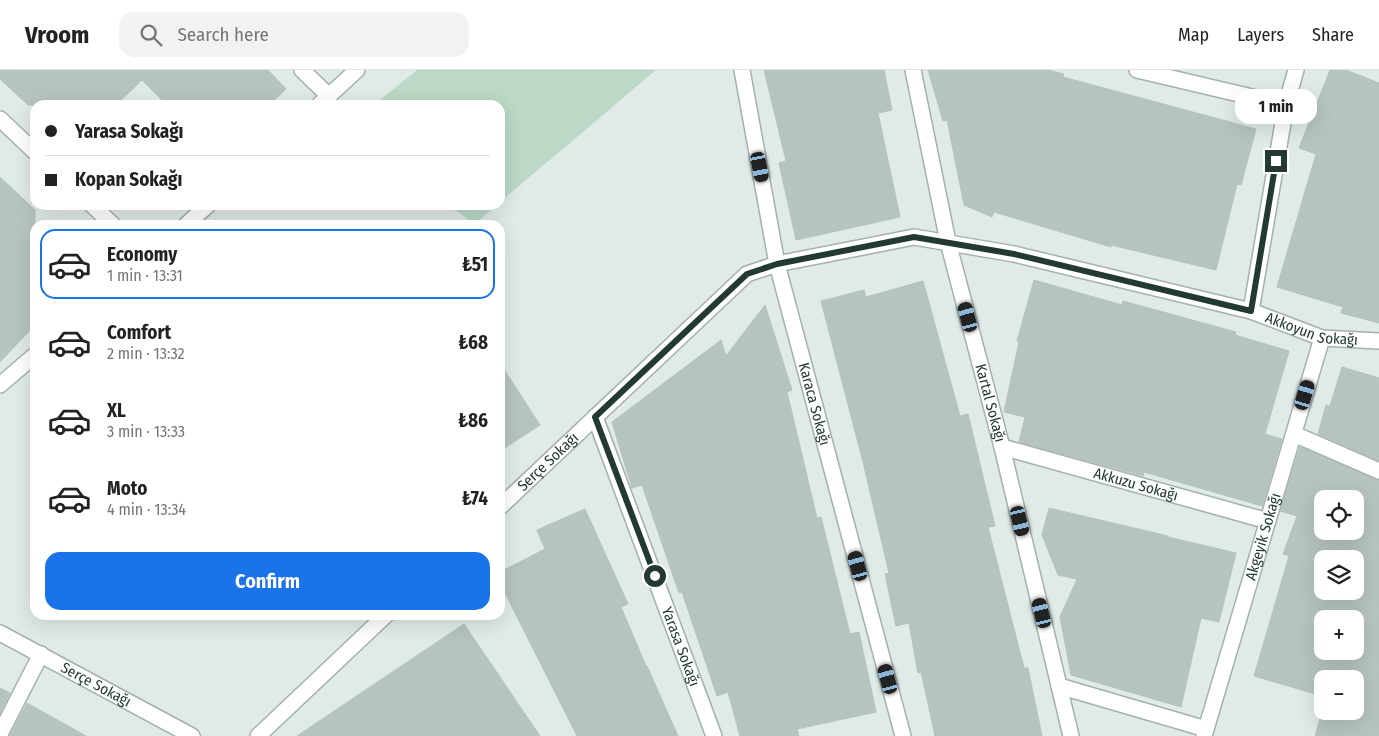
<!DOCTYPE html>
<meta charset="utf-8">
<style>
:root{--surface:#fff;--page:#f2f2f2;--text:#222;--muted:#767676;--line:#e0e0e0;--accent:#1a73e8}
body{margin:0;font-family:"Fira Sans Condensed",sans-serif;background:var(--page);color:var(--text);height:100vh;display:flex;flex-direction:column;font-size:19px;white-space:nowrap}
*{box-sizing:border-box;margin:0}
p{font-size:16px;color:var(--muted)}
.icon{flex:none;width:28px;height:28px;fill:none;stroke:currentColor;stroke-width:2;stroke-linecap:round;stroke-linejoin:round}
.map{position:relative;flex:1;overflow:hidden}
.side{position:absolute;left:30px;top:150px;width:475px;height:400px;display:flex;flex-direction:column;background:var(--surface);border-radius:15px;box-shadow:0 5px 20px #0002}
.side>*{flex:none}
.banner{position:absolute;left:30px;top:30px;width:475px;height:110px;border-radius:15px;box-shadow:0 5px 20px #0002;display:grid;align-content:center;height:110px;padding:0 15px;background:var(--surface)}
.fabs{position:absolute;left:1314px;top:420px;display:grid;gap:10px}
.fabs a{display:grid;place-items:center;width:50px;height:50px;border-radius:10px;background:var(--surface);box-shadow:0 5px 20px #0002;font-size:25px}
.end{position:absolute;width:22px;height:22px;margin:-11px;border:6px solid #223934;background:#fff;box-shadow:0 0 0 2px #fff}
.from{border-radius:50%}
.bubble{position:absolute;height:35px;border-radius:15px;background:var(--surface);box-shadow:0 5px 20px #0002;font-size:16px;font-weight:700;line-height:35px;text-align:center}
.car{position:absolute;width:15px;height:30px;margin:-15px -8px;border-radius:6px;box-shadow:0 0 4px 1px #0007;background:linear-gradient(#222 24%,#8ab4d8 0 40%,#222 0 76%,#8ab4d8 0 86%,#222 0)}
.banner b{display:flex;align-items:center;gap:18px;height:48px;font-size:19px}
.banner b+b{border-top:1px solid var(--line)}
.banner i{width:12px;height:12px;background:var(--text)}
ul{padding:9px 0 0;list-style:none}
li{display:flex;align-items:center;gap:15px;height:70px;margin:0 10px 8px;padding:0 5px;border:2px solid transparent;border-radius:15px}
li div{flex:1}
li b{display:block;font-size:19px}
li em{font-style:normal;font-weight:700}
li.selected{border-color:var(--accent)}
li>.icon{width:45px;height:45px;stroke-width:1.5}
.button{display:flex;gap:10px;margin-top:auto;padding:10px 15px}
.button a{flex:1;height:58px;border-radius:15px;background:var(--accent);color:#fff;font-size:20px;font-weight:700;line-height:58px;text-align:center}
header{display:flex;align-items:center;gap:30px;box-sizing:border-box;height:70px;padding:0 25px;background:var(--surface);border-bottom:1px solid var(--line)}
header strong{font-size:24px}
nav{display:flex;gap:28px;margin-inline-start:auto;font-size:18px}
.search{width:350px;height:45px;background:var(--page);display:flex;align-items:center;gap:12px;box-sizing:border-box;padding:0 18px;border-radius:15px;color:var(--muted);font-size:19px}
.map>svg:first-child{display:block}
.green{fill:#bbd9c6}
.building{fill:#b6c4bf;stroke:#b3c3be;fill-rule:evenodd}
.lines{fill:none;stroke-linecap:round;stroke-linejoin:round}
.minor-casing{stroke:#a3b1ad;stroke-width:18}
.minor{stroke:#fff;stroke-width:15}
.route{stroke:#223934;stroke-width:6}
.labels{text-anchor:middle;stroke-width:4;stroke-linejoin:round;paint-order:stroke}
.street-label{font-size:15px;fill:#223934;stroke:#f0f7f4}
</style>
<header>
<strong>Vroom</strong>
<div class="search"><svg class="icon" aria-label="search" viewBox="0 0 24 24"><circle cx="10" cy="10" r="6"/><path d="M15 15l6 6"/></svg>Search here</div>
<nav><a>Map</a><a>Layers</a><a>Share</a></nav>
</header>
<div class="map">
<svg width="1379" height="666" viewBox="0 0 1379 666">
<rect width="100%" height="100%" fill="#e0eae6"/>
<path class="green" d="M 417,0 L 656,0 L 500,132 L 500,35 L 374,35 Z
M 448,135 L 497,135 L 475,154 Z"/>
<path class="building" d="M 0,0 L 268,0 L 286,19 L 269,35 L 167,35 L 142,10 L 116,35 L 28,35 L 0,9 Z
M 764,0 L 884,0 L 892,40 L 878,43 L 900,147 L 796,170 L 779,93 L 786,91 Z
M 928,0 L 1048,0 L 1064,4 L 1063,7 L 1256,59 L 1241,115 L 1237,114 L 1216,200 L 1111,175 L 1111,177 L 994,142 L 992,147 L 964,135 L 947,50 L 943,51 Z
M 1330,0 L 1346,0 L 1379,13 L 1379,253 L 1341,243 L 1343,237 L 1277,217 L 1316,84 L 1299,78 Z
M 0,107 L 35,140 L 35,255 L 0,292 Z
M 1034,210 L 1122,235 L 1123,231 L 1236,262 L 1235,265 L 1289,281 L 1265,364 L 1282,369 L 1262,436 L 1144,402 L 1143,406 L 1136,404 L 1019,372 L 1025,347 L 1004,342 L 1019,272 L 1017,271 Z
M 923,211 L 960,346 L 968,344 L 995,456 L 988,457 L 1024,598 L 1028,598 L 1042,666 L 935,666 L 921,602 L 918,603 L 909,553 L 896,556 L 885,504 L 889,503 L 863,392 L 821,231 L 864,220 L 866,227 Z
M 765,235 L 792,320 L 787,322 L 817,448 L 821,447 L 850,564 L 859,562 L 876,642 L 797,659 L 799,666 L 740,666 L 728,622 L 717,626 L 682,522 L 679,523 L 642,415 L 632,418 L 612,352 L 721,270 L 726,286 Z
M 500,293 L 540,355 L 500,381 Z
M 1342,297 L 1379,308 L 1379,391 L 1318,364 L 1326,335 L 1330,336 Z
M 1300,377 L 1379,410 L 1379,666 L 1315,666 L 1322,641 L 1355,641 L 1355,609 L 1322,609 L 1322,626 L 1254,606 L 1289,486 L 1283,484 L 1297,446 L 1280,441 ZM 1322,429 L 1355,429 L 1355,461 L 1322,461 ZM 1322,489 L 1355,489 L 1355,521 L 1322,521 ZM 1322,549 L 1355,549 L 1355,581 L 1322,581 Z
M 1049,438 L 1168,466 L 1168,467 L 1236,483 L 1219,552 L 1201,548 L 1181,637 L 1071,605 L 1060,547 L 1077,509 L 1058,505 L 1042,465 Z
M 585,439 L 628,534 L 621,537 L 646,596 L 647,596 L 678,666 L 577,666 L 500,513 L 500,502 L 545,479 L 537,460 Z
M 464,554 L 540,666 L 297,666 Z
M 0,618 L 10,623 L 0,643 Z
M 27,633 L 86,666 L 10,666 Z"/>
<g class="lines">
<g class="minor-casing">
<g id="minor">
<path d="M 302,0 L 329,26"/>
<path id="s1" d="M 742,0 L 777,194 L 903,666"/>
<path id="s2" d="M 913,0 L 948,172 L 1002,377 L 1071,666"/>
<path d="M 1137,0 L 1286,35"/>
<path d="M 319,35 L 357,0"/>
<path d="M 0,49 L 35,82"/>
<path d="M 92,135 L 113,155"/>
<path d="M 186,155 L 208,135"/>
<path d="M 1251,241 L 1286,35 L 1296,0"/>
<path d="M 0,315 L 35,285"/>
<path id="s3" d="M 595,347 L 714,666"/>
<path d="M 1294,364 L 1379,401"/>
<path id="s4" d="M 1002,377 L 1268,451"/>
<path id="s5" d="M 500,437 L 747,204 L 777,194 L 914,167 L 1014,184 L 1251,241 L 1322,268 L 1379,271"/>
<path id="s6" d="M 0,563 L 192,666"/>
<path d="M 1059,616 L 1206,659"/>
<path d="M 0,664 L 41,584"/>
<path d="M 258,666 L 386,545"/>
<path id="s7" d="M 1204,666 L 1322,268"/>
</g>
</g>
<use href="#minor" class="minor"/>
</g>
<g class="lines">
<path class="route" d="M 655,506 L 595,347 L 747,204 L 777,194 L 914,167 L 1014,184 L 1251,241 L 1276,91"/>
</g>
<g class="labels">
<g class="street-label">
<text dy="5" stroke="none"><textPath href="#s5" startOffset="920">Akkoyun Sokağı</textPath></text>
<text dy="5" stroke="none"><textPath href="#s2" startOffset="342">Kartal Sokağı</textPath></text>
<text dy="5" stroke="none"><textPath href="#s1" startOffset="342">Karaca Sokağı</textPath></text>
<text dy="5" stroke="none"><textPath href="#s5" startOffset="66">Serçe Sokağı</textPath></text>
<text dy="5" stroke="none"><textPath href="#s4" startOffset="139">Akkuzu Sokağı</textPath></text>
<text dy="5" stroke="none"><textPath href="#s7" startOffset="208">Akgeyik Sokağı</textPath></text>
<text dy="5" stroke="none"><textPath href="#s3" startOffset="245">Yarasa Sokağı</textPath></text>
<text dy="5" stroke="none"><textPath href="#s6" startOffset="109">Serçe Sokağı</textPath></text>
</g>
</g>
</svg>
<div class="fabs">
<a><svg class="icon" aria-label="locate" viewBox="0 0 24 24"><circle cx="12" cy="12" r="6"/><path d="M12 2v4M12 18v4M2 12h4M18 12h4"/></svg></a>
<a><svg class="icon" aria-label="layers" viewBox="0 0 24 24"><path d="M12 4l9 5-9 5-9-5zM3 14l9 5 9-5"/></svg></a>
<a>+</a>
<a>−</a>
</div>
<i class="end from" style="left:655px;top:506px"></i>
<i class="end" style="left:1276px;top:91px"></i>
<div class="bubble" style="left:1235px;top:19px;width:82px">1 min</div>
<i class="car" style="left:760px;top:97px;rotate:169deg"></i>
<i class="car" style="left:968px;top:247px;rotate:345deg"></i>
<i class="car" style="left:1305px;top:325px;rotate:17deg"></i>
<i class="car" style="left:1020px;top:451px;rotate:167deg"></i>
<i class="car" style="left:858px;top:496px;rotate:345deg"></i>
<i class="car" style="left:1042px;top:543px;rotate:346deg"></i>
<i class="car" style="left:888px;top:609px;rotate:345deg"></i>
<div class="banner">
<b><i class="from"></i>Yarasa Sokağı</b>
<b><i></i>Kopan Sokağı</b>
</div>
<section class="side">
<ul>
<li class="selected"><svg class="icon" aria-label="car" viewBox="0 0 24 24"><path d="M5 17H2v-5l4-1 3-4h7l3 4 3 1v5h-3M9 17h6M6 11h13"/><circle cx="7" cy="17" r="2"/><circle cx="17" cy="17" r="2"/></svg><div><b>Economy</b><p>1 min · 13:31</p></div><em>₺51</em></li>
<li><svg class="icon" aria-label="car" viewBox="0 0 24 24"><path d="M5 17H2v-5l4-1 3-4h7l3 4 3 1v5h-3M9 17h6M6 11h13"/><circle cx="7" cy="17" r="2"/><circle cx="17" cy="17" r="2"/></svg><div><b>Comfort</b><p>2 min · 13:32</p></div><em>₺68</em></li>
<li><svg class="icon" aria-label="car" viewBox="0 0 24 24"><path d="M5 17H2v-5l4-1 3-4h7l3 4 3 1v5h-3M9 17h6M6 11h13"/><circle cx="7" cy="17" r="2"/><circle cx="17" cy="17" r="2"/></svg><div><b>XL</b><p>3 min · 13:33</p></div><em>₺86</em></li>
<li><svg class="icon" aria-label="car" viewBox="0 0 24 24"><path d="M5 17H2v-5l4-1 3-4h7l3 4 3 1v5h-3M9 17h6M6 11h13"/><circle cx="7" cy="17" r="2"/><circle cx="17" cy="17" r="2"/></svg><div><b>Moto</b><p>4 min · 13:34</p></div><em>₺74</em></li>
</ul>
<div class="button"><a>Confirm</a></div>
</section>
</div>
